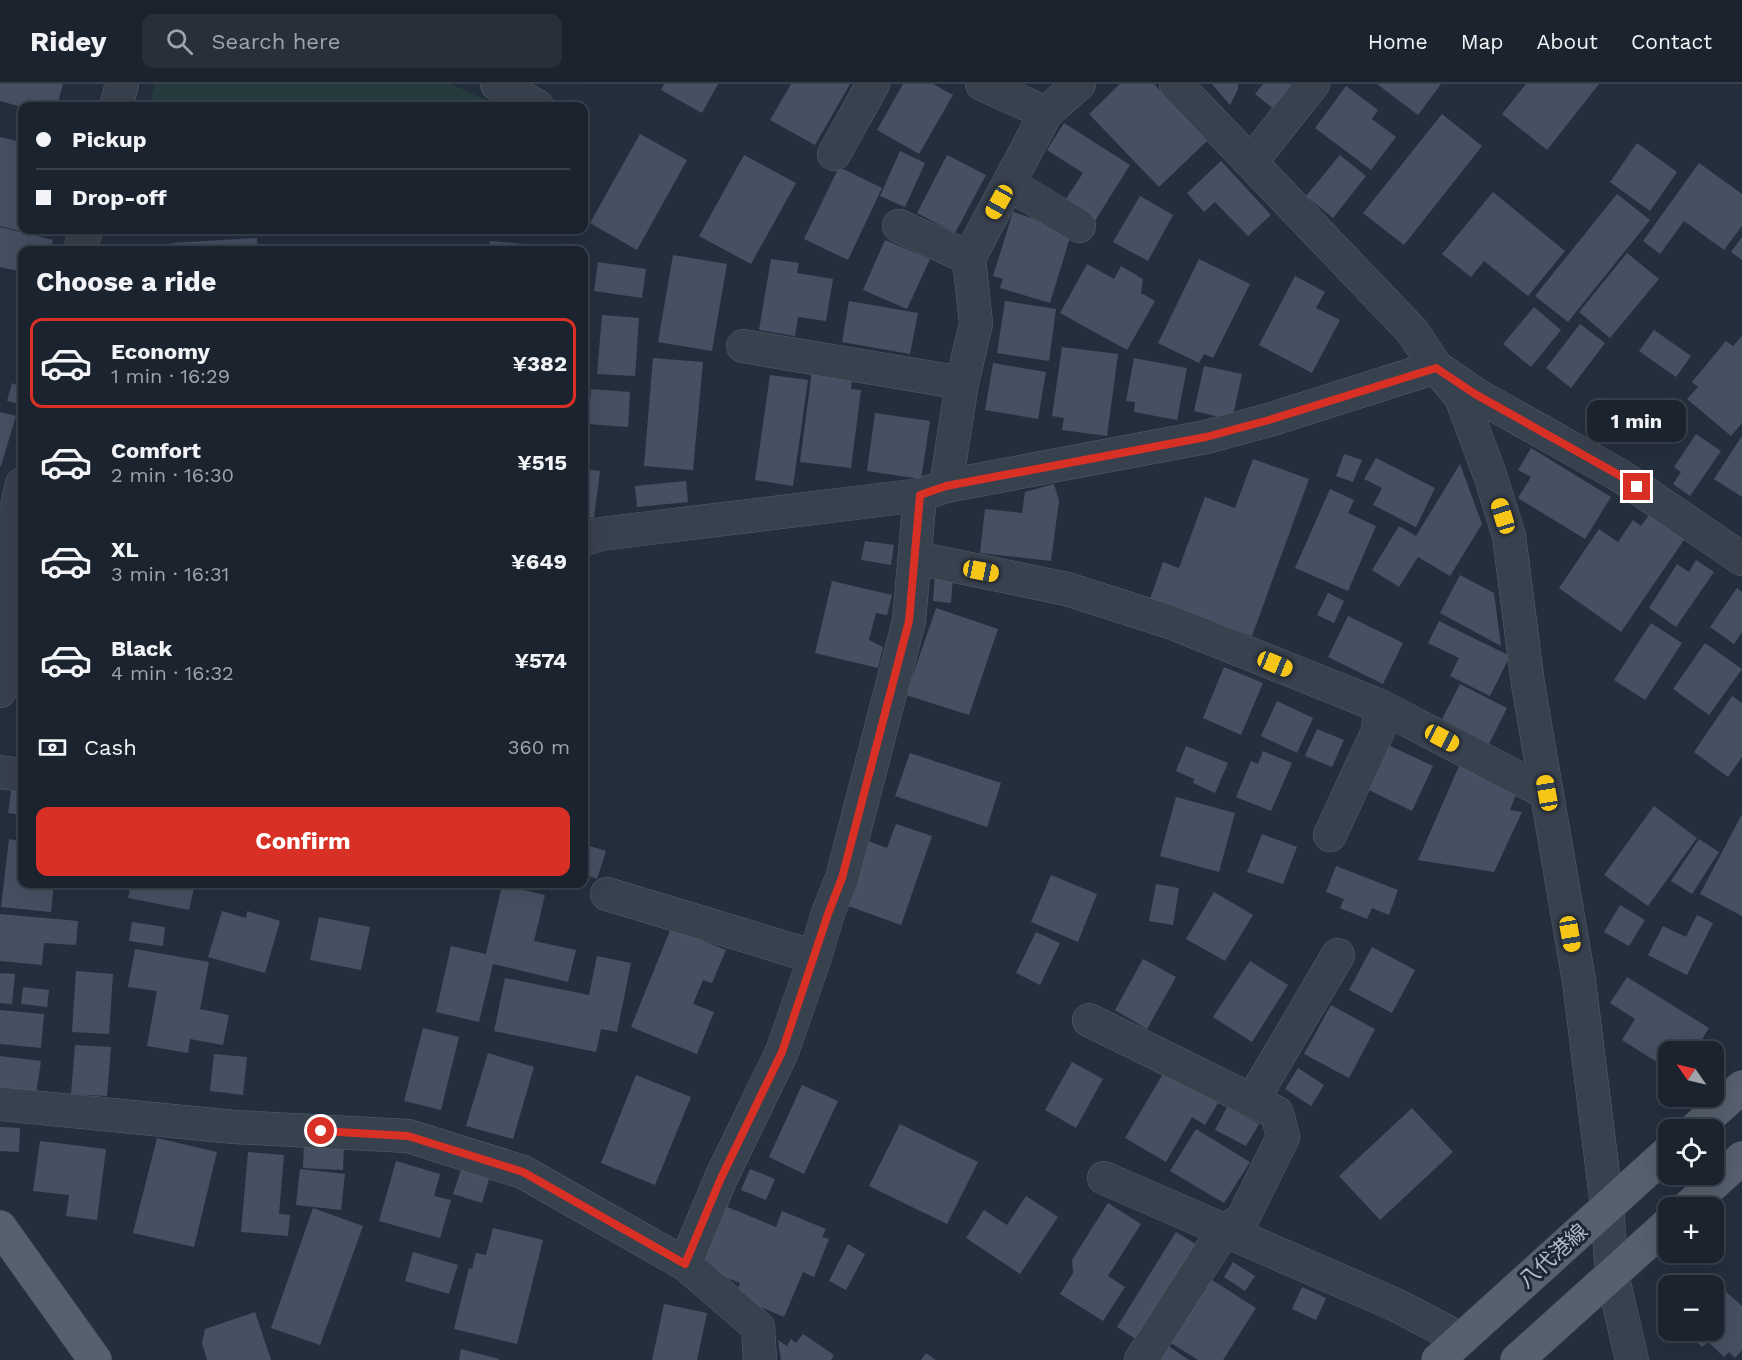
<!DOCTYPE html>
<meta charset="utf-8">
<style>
:root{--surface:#1b232e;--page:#282f3a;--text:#f1f3f6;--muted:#a0a4aa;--line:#39404a;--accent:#d93025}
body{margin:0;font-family:"Work Sans","Noto Sans JP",sans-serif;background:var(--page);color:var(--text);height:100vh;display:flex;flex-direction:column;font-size:22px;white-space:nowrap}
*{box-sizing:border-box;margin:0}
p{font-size:20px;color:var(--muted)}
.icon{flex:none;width:33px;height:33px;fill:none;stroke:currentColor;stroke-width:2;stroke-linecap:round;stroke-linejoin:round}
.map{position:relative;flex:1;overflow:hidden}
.drawer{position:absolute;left:18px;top:162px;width:570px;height:642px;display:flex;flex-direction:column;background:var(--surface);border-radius:12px;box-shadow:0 6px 24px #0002,0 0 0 2px var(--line)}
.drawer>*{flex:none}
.guide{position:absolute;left:18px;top:18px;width:570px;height:132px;border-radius:12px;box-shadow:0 6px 24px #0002,0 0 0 2px var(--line);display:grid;align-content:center;height:132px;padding:0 18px;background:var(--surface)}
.needle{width:39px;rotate:304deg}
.controls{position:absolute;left:1658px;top:957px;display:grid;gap:12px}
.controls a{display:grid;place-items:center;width:66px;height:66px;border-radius:12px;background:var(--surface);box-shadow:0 6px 24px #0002,0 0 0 2px var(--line);font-size:30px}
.end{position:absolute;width:27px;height:27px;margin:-14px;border:8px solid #d93025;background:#fff;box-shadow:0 0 0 3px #fff}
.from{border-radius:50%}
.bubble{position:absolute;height:42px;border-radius:12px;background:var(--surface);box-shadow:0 6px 24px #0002,0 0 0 2px var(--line);font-size:20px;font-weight:700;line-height:42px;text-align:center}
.car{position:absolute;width:18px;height:36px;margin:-18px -9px;border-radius:8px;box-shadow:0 0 4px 2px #0007;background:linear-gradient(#f5c518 24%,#345 0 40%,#f5c518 0 76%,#345 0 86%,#f5c518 0)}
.guide b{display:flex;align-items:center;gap:21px;height:57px;font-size:22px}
.guide b+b{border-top:2px solid var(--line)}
.guide i{width:15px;height:15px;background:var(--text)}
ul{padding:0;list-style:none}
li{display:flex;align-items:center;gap:18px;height:90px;margin:0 12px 9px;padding:0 6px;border:3px solid transparent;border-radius:12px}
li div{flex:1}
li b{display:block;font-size:22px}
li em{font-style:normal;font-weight:700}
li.on{border-color:var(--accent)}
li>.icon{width:54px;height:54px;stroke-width:1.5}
h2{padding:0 18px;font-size:27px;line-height:72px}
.pay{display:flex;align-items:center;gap:15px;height:66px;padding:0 18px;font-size:22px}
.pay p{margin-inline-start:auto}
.action{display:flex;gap:12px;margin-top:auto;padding:12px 18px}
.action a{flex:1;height:69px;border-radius:12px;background:var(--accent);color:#fff;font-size:24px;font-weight:700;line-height:69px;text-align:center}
header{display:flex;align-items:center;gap:36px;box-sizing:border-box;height:84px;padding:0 30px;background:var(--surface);border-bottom:2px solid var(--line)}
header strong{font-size:28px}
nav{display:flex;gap:33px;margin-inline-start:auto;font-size:21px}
.search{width:420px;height:54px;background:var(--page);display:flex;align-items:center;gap:15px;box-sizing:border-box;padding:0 21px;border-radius:12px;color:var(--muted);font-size:22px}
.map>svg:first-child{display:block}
.park{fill:#263c3f}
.building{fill:#455162}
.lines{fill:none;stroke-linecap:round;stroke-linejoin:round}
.minor-casing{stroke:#565f6c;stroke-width:34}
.major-casing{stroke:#414a57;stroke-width:34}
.minor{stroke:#38414e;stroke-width:33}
.major{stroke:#56606e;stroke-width:33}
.route{stroke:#d93025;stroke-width:8}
.labels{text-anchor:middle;stroke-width:6;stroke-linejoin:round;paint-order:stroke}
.street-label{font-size:21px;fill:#b4bcc9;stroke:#1d2633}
</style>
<header>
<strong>Ridey</strong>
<div class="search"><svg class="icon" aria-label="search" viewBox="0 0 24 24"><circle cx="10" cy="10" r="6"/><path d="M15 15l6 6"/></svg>Search here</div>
<nav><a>Home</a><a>Map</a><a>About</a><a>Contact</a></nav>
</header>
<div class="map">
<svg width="1742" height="1276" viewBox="0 0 1742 1276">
<rect width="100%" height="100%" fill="#242f3e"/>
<path class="park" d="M 155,0 L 451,0 L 500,22 L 149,22 Z"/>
<path class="building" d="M 0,0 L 63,0 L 57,22 L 22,23 L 0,17 Z
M 664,0 L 718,0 L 702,29 L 661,6 Z
M 791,0 L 850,0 L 815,61 L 770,36 Z
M 903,0 L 933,0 L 953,11 L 919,70 L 877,46 Z
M 1120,0 L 1154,0 L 1208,56 L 1159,103 L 1089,30 Z
M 1212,0 L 1238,0 L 1238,5 L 1230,21 Z
M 1263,0 L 1302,0 L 1280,30 L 1255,10 Z
M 1377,0 L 1441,0 L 1418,31 Z
M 1526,0 L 1599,0 L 1547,66 L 1502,30 Z
M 1346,2 L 1378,26 L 1372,35 L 1396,53 L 1371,86 L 1315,44 Z
M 1442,30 L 1482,62 L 1404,161 L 1363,129 Z
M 1064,39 L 1130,81 L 1093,140 L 1062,121 L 1083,89 L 1047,66 Z
M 640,50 L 687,76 L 637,166 L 590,139 Z
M 0,53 L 22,58 L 22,146 L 28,146 L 27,149 L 0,142 Z
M 1637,59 L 1677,88 L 1650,127 L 1610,98 Z
M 900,67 L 925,79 L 905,123 L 880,112 Z
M 744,71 L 796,99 L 751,180 L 699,152 Z
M 947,71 L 986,91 L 955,149 L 917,129 Z
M 1340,71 L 1366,92 L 1333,134 L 1306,112 Z
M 1221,77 L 1271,131 L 1248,152 L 1215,118 L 1204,128 L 1187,109 Z
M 1699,79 L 1742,110 L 1742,142 L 1724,166 L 1684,137 L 1660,170 L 1643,157 Z
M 839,83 L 882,104 L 848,176 L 804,155 Z
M 1493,108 L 1565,167 L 1528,212 L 1484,177 L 1471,193 L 1442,170 Z
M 1617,110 L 1650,136 L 1568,238 L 1535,212 Z
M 1140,112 L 1173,131 L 1148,177 L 1113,158 Z
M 1013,128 L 1072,147 L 1050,219 L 1000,204 L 1003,195 L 993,192 Z
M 0,143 L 53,156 L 50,166 L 22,166 L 22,188 L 0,183 Z
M 1742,153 L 1742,176 L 1731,168 Z
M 257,154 L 258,166 L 171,166 L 171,159 Z
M 885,156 L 930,175 L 907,225 L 863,206 Z
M 490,157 L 524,160 L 523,166 L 489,166 Z
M 273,160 L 329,162 L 329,166 L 273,166 Z
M 1627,169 L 1659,195 L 1610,254 L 1579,228 Z
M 673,171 L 727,180 L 712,267 L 658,258 Z
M 771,175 L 799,179 L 797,189 L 833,195 L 826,237 L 798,233 L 795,252 L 759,246 Z
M 1199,175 L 1250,200 L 1213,274 L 1204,270 L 1199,279 L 1158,259 Z
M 598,178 L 646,185 L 642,214 L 594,207 Z
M 1087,180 L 1114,195 L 1121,182 L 1143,195 L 1141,209 L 1155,217 L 1127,266 L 1060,229 Z
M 1295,192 L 1325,208 L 1316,224 L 1340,236 L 1312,289 L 1259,261 Z
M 849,217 L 918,229 L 910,270 L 842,258 Z
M 1005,217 L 1056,225 L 1049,277 L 997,269 Z
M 22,219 L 22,243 L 16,242 Z
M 1534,223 L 1561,246 L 1531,283 L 1503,260 Z
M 602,231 L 639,234 L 635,292 L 597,290 Z
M 1580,240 L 1605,259 L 1571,304 L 1546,284 Z
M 1654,246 L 1691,272 L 1676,293 L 1639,267 Z
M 1742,252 L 1742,339 L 1731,352 L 1687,315 L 1698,303 L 1692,298 L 1726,257 L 1733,262 Z
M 1062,263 L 1118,270 L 1107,352 L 1062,346 L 1064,334 L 1052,332 Z
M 653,274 L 703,278 L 693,386 L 644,382 Z
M 1134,274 L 1187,284 L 1177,336 L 1134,328 L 1135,318 L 1126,317 Z
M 993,279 L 1046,288 L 1038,335 L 985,326 Z
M 1204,282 L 1242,290 L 1232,336 L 1194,327 Z
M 812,286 L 852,291 L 851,305 L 861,306 L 851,384 L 800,378 Z
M 770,291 L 808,296 L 793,402 L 755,396 Z
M 12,299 L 22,303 L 22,321 L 7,317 Z
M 591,305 L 630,308 L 628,343 L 588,340 Z
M 0,328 L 16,332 L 1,382 L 0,382 Z
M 875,329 L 930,337 L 921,395 L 867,387 Z
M 1696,350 L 1721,367 L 1690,412 L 1673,400 L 1681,388 L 1674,383 Z
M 1742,352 L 1742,413 L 1714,395 Z
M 1531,364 L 1611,413 L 1585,455 L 1518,414 L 1531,393 L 1518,386 Z
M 1344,370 L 1362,376 L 1353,398 L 1336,392 Z
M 1376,374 L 1435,404 L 1416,443 L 1373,421 L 1382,404 L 1364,395 Z
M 1253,375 L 1309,395 L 1252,552 L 1150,515 L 1163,478 L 1179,484 L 1205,413 L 1235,424 Z
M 1460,380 L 1482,440 L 1450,492 L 1418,473 L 1399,503 L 1372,486 L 1399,442 L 1416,452 Z
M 584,385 L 600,387 L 594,434 L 584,433 Z
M 686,397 L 688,418 L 637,423 L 635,402 Z
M 1054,400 L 1059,417 L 1051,477 L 980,469 L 985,425 L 1022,429 L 1025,408 Z
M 1330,405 L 1354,416 L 1348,429 L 1376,442 L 1348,507 L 1295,484 Z
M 1651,428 L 1686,453 L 1621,548 L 1559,504 L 1599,445 L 1618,458 L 1633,436 L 1641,442 Z
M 865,457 L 894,461 L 891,481 L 861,476 Z
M 1696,476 L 1714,488 L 1676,543 L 1649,524 L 1677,480 L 1689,488 Z
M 1460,491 L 1494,509 L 1501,562 L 1440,529 Z
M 935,492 L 953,493 L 951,519 L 933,517 Z
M 832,497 L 892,511 L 887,531 L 876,529 L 869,556 L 883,563 L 878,584 L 815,569 Z
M 1737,504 L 1742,508 L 1742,548 L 1734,560 L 1710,543 Z
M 1328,509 L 1344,517 L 1334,539 L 1317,531 Z
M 936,524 L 998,545 L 969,631 L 906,611 Z
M 1348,532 L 1403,559 L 1383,600 L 1328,573 Z
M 1439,537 L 1510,572 L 1490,612 L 1450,592 L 1459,574 L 1428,559 Z
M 1651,539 L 1682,559 L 1645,616 L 1614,596 Z
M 21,540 L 22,540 L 22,587 L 16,586 Z
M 1705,559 L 1742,585 L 1709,631 L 1673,605 Z
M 1224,583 L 1263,599 L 1241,651 L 1203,634 Z
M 1460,600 L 1507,624 L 1489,660 L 1442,635 Z
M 1732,612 L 1742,619 L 1742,673 L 1728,693 L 1694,668 Z
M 1277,617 L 1313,634 L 1297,669 L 1261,652 Z
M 1317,645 L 1344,656 L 1332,683 L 1305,672 Z
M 1388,661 L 1433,682 L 1412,727 L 1367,705 Z
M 1186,662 L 1228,679 L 1215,709 L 1193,699 L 1194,695 L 1176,687 Z
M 1263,667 L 1292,679 L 1271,727 L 1236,713 L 1251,677 L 1258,680 Z
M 910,669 L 1001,699 L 987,743 L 895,712 Z
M 1459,682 L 1517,708 L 1510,726 L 1522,728 L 1494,788 L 1418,776 Z
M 12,701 L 22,703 L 22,731 L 8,729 Z
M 1176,713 L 1235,729 L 1219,788 L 1160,772 Z
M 1654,722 L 1697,754 L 1648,822 L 1604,791 Z
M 1742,730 L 1742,832 L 1700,810 Z
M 896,740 L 932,752 L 901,841 L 840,819 L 863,755 L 887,764 Z
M 1262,750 L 1297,763 L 1283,800 L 1247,788 Z
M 9,755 L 22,757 L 22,800 L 54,800 L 51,828 L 1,823 Z
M 1699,755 L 1719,768 L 1692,810 L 1671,797 Z
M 590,762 L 606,767 L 597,795 L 584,790 L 584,783 Z
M 1336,782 L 1398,806 L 1389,831 L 1372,824 L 1367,835 L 1340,824 L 1344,815 L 1326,808 Z
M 1051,791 L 1097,810 L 1078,858 L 1031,838 Z
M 131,800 L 195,800 L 189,826 L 128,814 Z
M 1156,800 L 1179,804 L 1173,841 L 1149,837 Z
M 502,801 L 545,811 L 534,857 L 576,866 L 568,898 L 493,880 L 479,938 L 436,928 L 451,862 L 486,870 Z
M 1214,808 L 1253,831 L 1225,877 L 1186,855 Z
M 1620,821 L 1645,836 L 1629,862 L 1604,848 Z
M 222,827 L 246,834 L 247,827 L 280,837 L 265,889 L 208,873 Z
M 0,830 L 78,837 L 76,861 L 44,859 L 42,881 L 0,877 Z
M 1697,831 L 1713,839 L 1687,891 L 1648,871 L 1663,842 L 1686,853 Z
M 319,833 L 370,843 L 361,886 L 310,876 Z
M 132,838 L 165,843 L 163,862 L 129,857 Z
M 671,844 L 726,866 L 712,899 L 703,896 L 693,920 L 714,928 L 697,970 L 631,943 Z
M 1036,848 L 1060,859 L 1040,901 L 1016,889 Z
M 1372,863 L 1415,886 L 1392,929 L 1349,906 Z
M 135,865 L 209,878 L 200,925 L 229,931 L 223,961 L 190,955 L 188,969 L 147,962 L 157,907 L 128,903 Z
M 597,872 L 631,879 L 617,948 L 601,945 L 596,968 L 494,947 L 505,894 L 589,911 Z
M 1143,875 L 1176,893 L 1147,945 L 1115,926 Z
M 1250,877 L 1288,901 L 1252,958 L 1213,933 Z
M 76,887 L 113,890 L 109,950 L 72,948 Z
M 0,889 L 15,890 L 12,920 L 0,919 Z
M 1627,893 L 1709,944 L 1694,968 L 1668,968 L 1668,985 L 1622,956 L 1635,935 L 1610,919 Z
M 23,903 L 49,906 L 47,923 L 21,920 Z
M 1331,921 L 1375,945 L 1349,994 L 1304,970 Z
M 0,926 L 44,930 L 41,964 L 0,960 Z
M 423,944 L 459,953 L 441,1026 L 404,1017 Z
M 75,961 L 111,963 L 107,1012 L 71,1010 Z
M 488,969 L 534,983 L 513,1055 L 466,1042 Z
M 214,970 L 247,973 L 243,1011 L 210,1007 Z
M 0,972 L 41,977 L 36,1010 L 0,1005 Z
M 1072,978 L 1103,995 L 1076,1044 L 1045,1026 Z
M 1298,984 L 1324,1001 L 1311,1022 L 1285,1005 Z
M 1164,988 L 1218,1019 L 1205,1041 L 1192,1033 L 1166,1078 L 1125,1054 Z
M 636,991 L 691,1013 L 655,1101 L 601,1079 Z
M 802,1001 L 838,1017 L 804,1090 L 769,1073 Z
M 1227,1023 L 1259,1040 L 1246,1062 L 1215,1046 Z
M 1412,1024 L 1453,1068 L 1380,1136 L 1339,1092 Z
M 900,1040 L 978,1078 L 947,1140 L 869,1102 Z
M 0,1043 L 20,1044 L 19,1068 L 0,1067 Z
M 1196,1045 L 1250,1078 L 1224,1119 L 1170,1087 Z
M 157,1054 L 217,1068 L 194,1163 L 133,1149 Z
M 40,1057 L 106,1065 L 97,1136 L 66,1132 L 69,1111 L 33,1107 Z
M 304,1057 L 344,1059 L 343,1086 L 303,1084 Z
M 248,1068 L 284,1071 L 279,1130 L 290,1131 L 288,1152 L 241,1148 Z
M 396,1077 L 440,1090 L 434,1112 L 451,1116 L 440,1154 L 379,1137 Z
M 300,1085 L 345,1090 L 341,1126 L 296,1121 Z
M 750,1085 L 775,1095 L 766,1116 L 741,1106 Z
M 461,1086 L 489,1095 L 482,1119 L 453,1110 Z
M 1026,1112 L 1058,1133 L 1020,1190 L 966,1154 L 984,1126 L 1007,1141 Z
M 1108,1119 L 1141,1140 L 1108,1192 L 1125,1203 L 1103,1237 L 1060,1210 L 1073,1189 L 1072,1176 Z
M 725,1122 L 776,1143 L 782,1127 L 826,1145 L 822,1153 L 829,1155 L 814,1193 L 803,1188 L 784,1233 L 735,1212 L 740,1199 L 700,1183 Z
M 313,1124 L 363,1142 L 320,1261 L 271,1244 Z
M 493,1144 L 543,1156 L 517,1260 L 454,1245 L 469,1184 L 472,1185 L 476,1169 L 486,1171 Z
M 1176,1148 L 1197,1161 L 1137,1256 L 1117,1243 Z
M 848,1160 L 865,1170 L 846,1206 L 829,1197 Z
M 413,1168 L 458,1181 L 449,1210 L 405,1197 Z
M 1233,1178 L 1255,1192 L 1245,1207 L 1224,1193 Z
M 1209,1194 L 1256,1224 L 1223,1276 L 1198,1276 L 1168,1257 Z
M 1302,1203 L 1326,1214 L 1316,1236 L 1292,1225 Z
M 1723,1205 L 1742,1222 L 1742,1266 L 1735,1274 L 1729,1268 L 1724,1273 L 1708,1258 L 1702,1263 L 1692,1254 L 1697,1249 L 1695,1246 L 1713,1246 L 1713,1216 Z
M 664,1220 L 707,1229 L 697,1276 L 652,1276 Z
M 255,1228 L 271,1276 L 207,1276 L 202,1259 L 205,1245 Z
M 803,1250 L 834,1271 L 831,1276 L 781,1276 L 778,1256 L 787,1262 L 791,1255 L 796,1259 Z
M 1164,1259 L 1189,1276 L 1153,1276 Z
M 461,1265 L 499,1275 L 499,1276 L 459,1276 Z
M 926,1269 L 936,1276 L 921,1276 Z"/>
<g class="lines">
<g class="minor-casing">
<path id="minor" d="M 497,0 L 537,22
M 982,0 L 1046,29
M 1176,0 L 1412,247 L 1436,283 L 1461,313 L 1490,391 L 1509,452 L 1528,600 L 1579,897 L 1607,1122 L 1612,1190 L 1632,1276
M 116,22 L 122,0
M 834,70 L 873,0
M 1251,78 L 1313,0
M 1009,100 L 1079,142
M 899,142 L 969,174 L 976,240 L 962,299
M 80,166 L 86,146
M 969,174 L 1046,29 L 1079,0
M 743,262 L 962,299 L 946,402
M 584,455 L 601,450 L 920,411 L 946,402 L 1206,353 L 1269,336 L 1436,283 L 1475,310 L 1619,391 L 1742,475
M 916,474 L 1067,505 L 1170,538 L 1380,622 L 1547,709
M 0,607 L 15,432 L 22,400
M 0,688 L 22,691
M 1330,751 L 1378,647 L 1380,622
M 607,810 L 815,873
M 1089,936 L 1277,1029 L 1283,1053 L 1242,1136 L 1224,1146 L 1141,1276
M 1252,1017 L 1338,871
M 0,1020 L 234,1043 L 408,1052 L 523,1088 L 685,1180 L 758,1243 L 760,1276
M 1104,1094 L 1396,1221 L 1461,1255
M 685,1180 L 721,1094 L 782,968 L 815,873 L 828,829 L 842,794 L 909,537 L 920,411"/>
</g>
<g class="major-casing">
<path id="major" d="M 1694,1046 L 1742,1003
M 1687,1124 L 1742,1074
M 0,1143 L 95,1276
M 1438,1276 L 1668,1068
M 1517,1276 L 1668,1140"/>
</g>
<use href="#minor" class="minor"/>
<use href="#major" class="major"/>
</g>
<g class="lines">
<path class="route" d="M 321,1047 L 408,1052 L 523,1088 L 685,1180 L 721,1094 L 782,968 L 828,830 L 842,794 L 909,537 L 920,411 L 946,402 L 1206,353 L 1269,336 L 1436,284 L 1475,310 L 1619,391 L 1637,403"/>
</g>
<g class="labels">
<g class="street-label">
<text transform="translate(1553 1172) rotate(-42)" y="7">八代港線</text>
</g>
</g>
</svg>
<div class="controls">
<a><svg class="needle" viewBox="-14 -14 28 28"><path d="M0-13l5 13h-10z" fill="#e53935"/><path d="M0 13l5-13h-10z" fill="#a0a4aa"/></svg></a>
<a><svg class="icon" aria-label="locate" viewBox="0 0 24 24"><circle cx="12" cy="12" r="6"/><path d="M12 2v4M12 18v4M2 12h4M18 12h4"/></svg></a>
<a>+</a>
<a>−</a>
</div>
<i class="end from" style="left:321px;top:1047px"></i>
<i class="end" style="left:1637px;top:403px"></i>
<div class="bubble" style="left:1587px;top:316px;width:99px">1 min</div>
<i class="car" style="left:999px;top:118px;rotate:209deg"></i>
<i class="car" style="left:1503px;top:432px;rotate:343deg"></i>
<i class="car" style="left:981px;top:487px;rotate:101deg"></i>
<i class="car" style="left:1275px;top:580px;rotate:112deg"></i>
<i class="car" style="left:1442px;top:654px;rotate:118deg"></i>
<i class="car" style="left:1547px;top:709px;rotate:350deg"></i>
<i class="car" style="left:1570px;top:850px;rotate:170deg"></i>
<div class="guide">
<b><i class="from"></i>Pickup</b>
<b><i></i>Drop-off</b>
</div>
<section class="drawer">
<h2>Choose a ride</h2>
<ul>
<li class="on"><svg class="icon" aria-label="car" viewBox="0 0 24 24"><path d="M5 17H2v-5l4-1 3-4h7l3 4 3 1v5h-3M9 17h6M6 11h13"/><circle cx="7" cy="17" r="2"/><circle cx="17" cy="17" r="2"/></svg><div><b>Economy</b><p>1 min · 16:29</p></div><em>¥382</em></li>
<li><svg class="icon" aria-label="car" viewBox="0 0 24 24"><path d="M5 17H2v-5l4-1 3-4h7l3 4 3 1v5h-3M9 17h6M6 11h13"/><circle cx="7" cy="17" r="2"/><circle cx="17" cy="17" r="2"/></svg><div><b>Comfort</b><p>2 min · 16:30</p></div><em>¥515</em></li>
<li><svg class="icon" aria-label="car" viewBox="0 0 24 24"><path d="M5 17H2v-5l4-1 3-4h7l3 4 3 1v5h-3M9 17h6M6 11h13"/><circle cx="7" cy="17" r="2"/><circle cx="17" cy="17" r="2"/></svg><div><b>XL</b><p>3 min · 16:31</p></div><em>¥649</em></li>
<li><svg class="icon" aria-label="car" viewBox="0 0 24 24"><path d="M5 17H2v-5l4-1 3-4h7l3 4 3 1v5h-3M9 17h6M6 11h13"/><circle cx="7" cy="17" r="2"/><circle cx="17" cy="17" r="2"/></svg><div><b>Black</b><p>4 min · 16:32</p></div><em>¥574</em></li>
</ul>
<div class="pay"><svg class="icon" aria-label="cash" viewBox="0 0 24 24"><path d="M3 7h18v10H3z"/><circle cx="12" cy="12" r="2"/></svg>Cash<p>360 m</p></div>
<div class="action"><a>Confirm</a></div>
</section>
</div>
